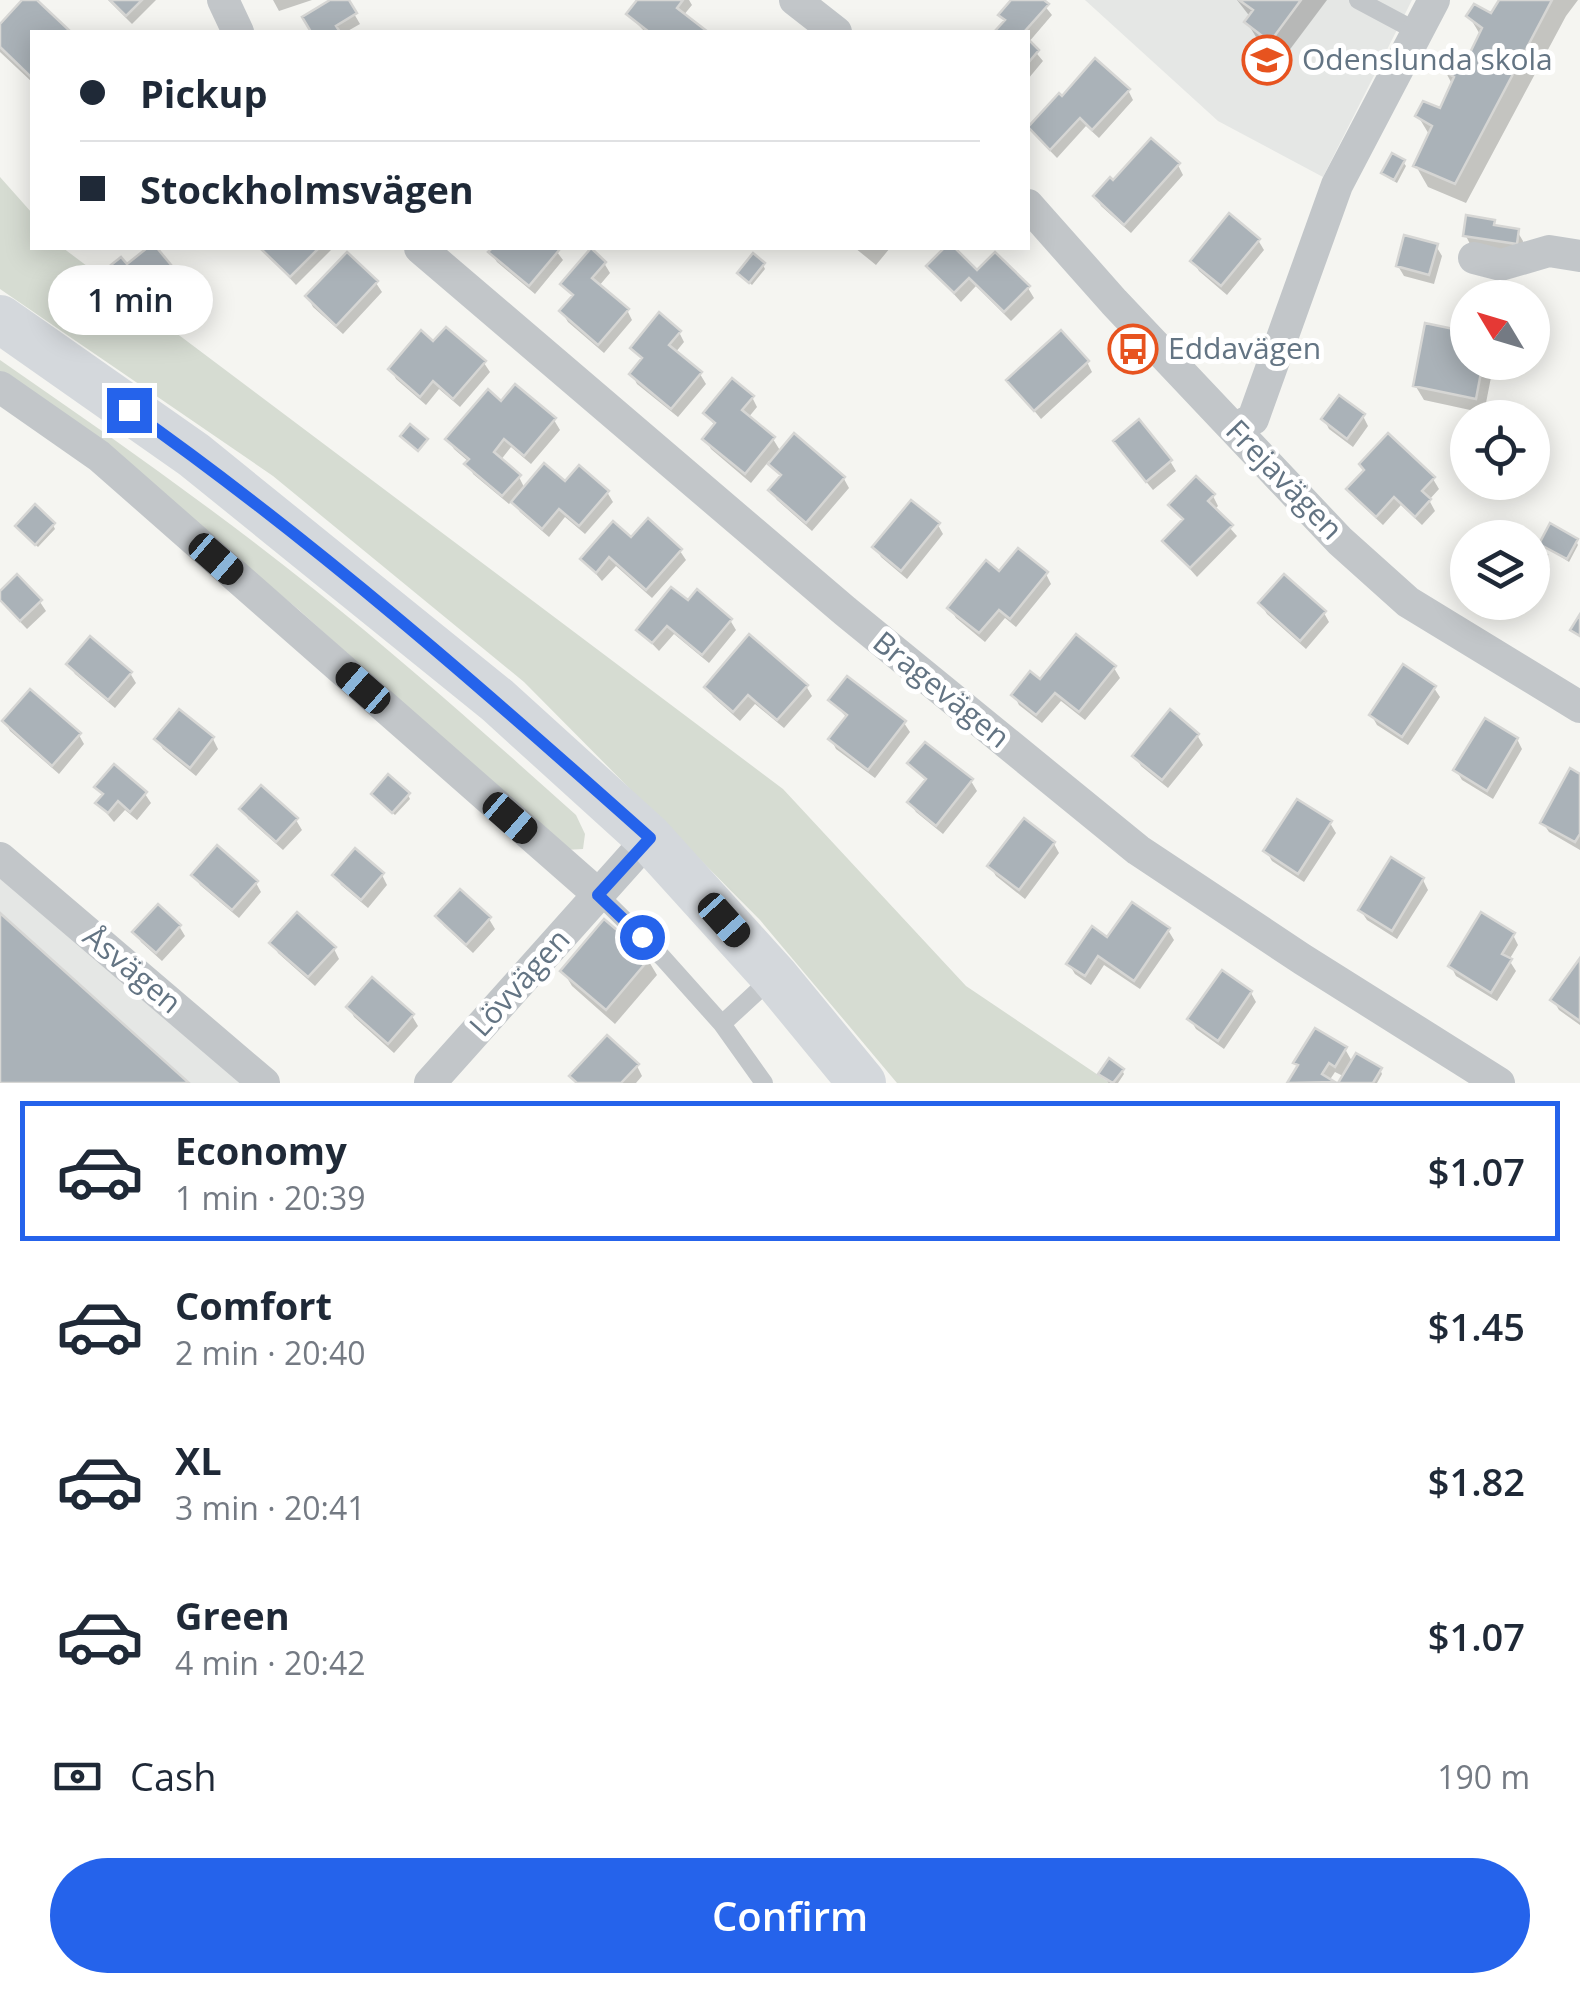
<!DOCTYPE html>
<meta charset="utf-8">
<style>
:root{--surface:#fff;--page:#f6f6f7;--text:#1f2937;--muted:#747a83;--line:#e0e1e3;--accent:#2563eb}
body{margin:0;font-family:"Open Sans",sans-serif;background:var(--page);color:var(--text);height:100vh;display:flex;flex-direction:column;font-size:38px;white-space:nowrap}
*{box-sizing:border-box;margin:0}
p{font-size:32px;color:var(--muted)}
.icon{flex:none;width:55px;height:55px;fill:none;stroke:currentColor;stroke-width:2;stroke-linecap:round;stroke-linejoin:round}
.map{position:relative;height:1083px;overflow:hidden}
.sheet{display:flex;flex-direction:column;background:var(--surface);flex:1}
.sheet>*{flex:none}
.hud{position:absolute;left:30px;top:30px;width:1000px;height:220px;border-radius:0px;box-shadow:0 5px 25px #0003;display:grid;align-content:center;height:220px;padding:0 50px;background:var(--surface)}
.needle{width:65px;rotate:308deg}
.tools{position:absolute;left:1450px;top:280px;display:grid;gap:20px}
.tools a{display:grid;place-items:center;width:100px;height:100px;border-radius:50%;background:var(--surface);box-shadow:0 5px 25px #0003;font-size:50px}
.end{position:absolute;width:45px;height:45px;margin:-22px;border:12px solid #2563eb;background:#fff;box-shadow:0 0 0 5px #fff}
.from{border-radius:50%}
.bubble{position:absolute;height:70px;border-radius:35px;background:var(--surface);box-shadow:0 5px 25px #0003;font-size:32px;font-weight:600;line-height:70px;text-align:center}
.car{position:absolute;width:30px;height:60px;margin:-30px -15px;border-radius:12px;box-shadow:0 0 8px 2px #0007;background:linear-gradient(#222 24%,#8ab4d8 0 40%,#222 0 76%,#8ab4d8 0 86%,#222 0)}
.hud b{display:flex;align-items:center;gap:35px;height:95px;font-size:38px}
.hud b+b{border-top:2px solid var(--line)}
.hud i{width:25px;height:25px;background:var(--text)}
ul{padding:18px 0 0;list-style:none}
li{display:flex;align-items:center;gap:30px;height:140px;margin:0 20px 15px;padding:0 30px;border:5px solid transparent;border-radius:0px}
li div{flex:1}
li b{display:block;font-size:38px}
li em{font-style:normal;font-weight:600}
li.active{border-color:var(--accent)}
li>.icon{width:90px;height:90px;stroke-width:1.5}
.pay{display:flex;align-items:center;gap:25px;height:110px;padding:0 50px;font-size:38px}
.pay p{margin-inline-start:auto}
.button{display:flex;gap:20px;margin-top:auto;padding:20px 50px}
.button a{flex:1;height:115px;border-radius:60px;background:var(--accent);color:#fff;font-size:40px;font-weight:600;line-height:115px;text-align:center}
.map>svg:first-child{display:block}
.built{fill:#e5e7e5}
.green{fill:#d6dcd2}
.shadow{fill:#0003}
.building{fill:#aab2b8;stroke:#d6d6d4;stroke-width:2.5}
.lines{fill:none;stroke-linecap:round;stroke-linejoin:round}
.lane{stroke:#c2c6c9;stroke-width:18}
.street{stroke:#c2c6c9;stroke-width:32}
.secondary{stroke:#d4d8dc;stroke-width:48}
.route{stroke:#2563eb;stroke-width:12}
.labels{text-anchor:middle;stroke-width:10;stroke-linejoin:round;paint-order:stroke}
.poi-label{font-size:30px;fill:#637483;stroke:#fff;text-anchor:start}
.street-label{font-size:30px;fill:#637483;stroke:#fff}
</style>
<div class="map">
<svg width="1580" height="1083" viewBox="0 0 1580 1083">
<rect width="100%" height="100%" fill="#f5f5f1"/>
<path class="built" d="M 1085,0 L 1412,0 L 1323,177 L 1218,121 Z
M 0,858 L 256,1083 L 0,1083 Z"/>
<path class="green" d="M 0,177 L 32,213 L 32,248 L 63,248 L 783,789 L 966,986 L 1110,1083 L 897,1083 L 760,920 L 524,682 L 273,476 L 0,289 Z
M 0,360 C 107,434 214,509 315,590 C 405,662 491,739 576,815 L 585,834 L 583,849 L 565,850 L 299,610 L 114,457 L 0,377 Z"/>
<path class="shadow" d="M 26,0 L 33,0 L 68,32 L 32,32 L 32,82 L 0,52 L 0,27 Z
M 108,0 L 156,0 L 132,24 Z
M 273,0 L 312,0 L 279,11 Z
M 334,0 L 346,0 L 360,24 L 346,32 L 314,32 L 305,18 Z
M 641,0 L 689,0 L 692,5 L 683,16 L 705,32 L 645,32 L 629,15 Z
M 1015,0 L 1040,0 L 1052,15 L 1028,43 L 1043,61 L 1028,79 L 1028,32 L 997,32 L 1006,23 L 1001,15 Z
M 1237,0 L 1327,0 L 1282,60 L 1259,42 L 1247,22 L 1251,18 Z
M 1502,0 L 1578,0 L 1566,16 L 1466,203 L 1428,187 L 1416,166 L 1430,136 L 1418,116 L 1441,111 L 1452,84 L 1443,67 L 1468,64 L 1481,36 L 1469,16 L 1492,16 Z
M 1096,61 L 1128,90 L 1133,100 L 1099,138 L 1086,126 L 1057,158 L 1029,129 Z
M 1403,162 L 1406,166 L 1397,183 L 1387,177 L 1384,173 Z
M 1178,165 L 1183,175 L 1131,233 L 1101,206 L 1096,197 Z
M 1493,222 L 1497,228 L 1517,231 L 1523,241 L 1521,253 L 1471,246 L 1466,236 Z
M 1258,240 L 1264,250 L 1227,295 L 1199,271 L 1193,261 Z
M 1436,246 L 1442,256 L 1434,284 L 1404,276 L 1398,266 Z
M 151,248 L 180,283 L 148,310 L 120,275 Z
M 262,248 L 333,248 L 296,285 Z
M 495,248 L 554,248 L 563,260 L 535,294 L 497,262 L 491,253 Z
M 855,248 L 890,248 L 876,265 Z
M 948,248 L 977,273 L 1028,288 L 1034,298 L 1011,321 L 976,286 L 961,302 L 929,267 Z
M 604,263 L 610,273 L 599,286 L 627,310 L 632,320 L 604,353 L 568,322 L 562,312 L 574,298 L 563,284 Z
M 763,265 L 765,269 L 752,285 L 740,274 Z
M 376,283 L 382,292 L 343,334 L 313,307 L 308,297 Z
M 679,332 L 684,342 L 675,353 L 700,374 L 706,384 L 678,417 L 637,384 L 632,374 L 643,361 L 633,348 Z
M 434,345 L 484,363 L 490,372 L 460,407 L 439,389 L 426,405 L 396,379 L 391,369 Z
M 1087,362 L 1092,372 L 1041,419 L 1009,380 Z
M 1468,362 L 1494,362 L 1484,413 L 1424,400 L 1415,385 Z
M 752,397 L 757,407 L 748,418 L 773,439 L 781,452 L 844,479 L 849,488 L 812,531 L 777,500 L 771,491 L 782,478 L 769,461 L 751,483 L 711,449 L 705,439 L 715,426 L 706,413 Z
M 501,404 L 554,420 L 560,430 L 531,464 L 511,447 L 500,461 L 519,477 L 525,489 L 565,484 L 607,492 L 613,502 L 585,534 L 565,517 L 549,537 L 520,512 L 513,500 L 509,504 L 473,474 L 469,462 L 454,449 L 448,439 Z
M 1363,416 L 1368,426 L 1353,447 L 1329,429 L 1324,419 Z
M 1388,437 L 1433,479 L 1439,489 L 1429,500 L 1435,511 L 1422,525 L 1401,505 L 1383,525 L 1355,499 L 1349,490 L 1366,472 Z
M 1121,451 L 1170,461 L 1176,471 L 1153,490 Z
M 1213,496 L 1218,506 L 1214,510 L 1237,536 L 1197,577 L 1165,541 L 1184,522 L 1171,505 Z
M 53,525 L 55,529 L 38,547 L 20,531 Z
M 938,525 L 943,534 L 907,579 L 881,557 L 875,547 Z
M 631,541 L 680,551 L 686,560 L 652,598 L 616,566 L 602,581 L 583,559 Z
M 1576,541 L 1578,545 L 1569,562 L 1542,544 Z
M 1532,551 L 1545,557 L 1550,567 L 1532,597 Z
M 999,574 L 1046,574 L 1051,584 L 1016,627 L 1005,618 L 985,642 L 956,618 L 950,608 Z
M 0,594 L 40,602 L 46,611 L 27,629 L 4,605 Z
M 688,604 L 730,620 L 736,630 L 709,663 L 674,634 L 659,651 L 639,630 Z
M 1261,604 L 1324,613 L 1329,622 L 1306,649 L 1267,614 Z
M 69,665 L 130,673 L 136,683 L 115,708 L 75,674 Z
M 1114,668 L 1120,678 L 1085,720 L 1061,701 L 1042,723 L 1019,705 L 1014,695 L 1041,682 Z
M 806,686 L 812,696 L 784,728 L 755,704 L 740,721 L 713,697 L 707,688 Z
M 1434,688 L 1440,697 L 1408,745 L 1377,725 L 1372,716 Z
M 831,700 L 904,723 L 910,732 L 875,778 L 836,749 L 831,739 L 847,718 Z
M 180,712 L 213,739 L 218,749 L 196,776 L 163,749 L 157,740 Z
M 5,722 L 79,735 L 84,744 L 59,774 L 10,731 Z
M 1197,735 L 1203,745 L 1168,788 L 1141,766 L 1135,756 Z
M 1517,739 L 1522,749 L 1493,799 L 1462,780 L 1456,770 Z
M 910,764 L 971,781 L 977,791 L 943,834 L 916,812 L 910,803 L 927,782 Z
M 1580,777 L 1580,850 L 1549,832 L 1543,823 Z
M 97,787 L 145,794 L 151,803 L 137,820 L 125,810 L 114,822 L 98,803 L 103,797 Z
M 408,795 L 410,799 L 395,815 L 376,798 Z
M 243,809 L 296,820 L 302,830 L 283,850 L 248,819 Z
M 1330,823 L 1336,833 L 1304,882 L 1272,861 L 1266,851 Z
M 1054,844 L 1059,853 L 1025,899 L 996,876 L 990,866 Z
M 194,875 L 256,883 L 261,892 L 239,918 L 200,885 Z
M 335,875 L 382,875 L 387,885 L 368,908 L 341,885 Z
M 1423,880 L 1428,890 L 1397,939 L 1367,920 L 1361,911 Z
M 460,893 L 489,919 L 495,929 L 473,953 L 444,926 L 438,917 Z
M 605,922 L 648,960 L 657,975 L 615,1024 L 572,986 L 563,971 Z
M 179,926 L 185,936 L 162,961 L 141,942 L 135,932 Z
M 1168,930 L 1174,940 L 1140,989 L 1104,965 L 1091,985 L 1075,974 L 1069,964 L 1108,941 Z
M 1513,935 L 1518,945 L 1509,960 L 1516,971 L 1497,1001 L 1456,976 L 1451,966 Z
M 273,943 L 334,949 L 339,959 L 315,986 L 278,953 Z
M 1580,962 L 1580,1025 L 1559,1010 L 1553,1000 Z
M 373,980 L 412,1016 L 418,1026 L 394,1053 L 354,1017 L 349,1007 Z
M 1251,993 L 1256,1002 L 1224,1049 L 1196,1029 L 1190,1019 Z
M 1345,1049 L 1353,1063 L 1380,1069 L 1382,1074 L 1377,1083 L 1341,1083 L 1345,1077 L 1335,1072 L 1329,1081 L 1332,1083 L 1290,1083 L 1299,1068 L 1296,1063 Z
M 637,1066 L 642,1076 L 636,1083 L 576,1083 L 572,1076 Z
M 1122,1070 L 1124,1074 L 1118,1083 L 1109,1083 L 1101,1074 Z"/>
<path class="building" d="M 22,0 L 37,0 L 71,32 L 32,32 L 32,78 L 0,47 L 0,24 Z
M 110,0 L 142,0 L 126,16 Z
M 330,0 L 349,0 L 357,13 L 336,26 L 340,32 L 311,32 L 302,17 Z
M 637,0 L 683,0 L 677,8 L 708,32 L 649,32 L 626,14 Z
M 1011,0 L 1044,0 L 1049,4 L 1024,32 L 994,32 L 1005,20 L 998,15 Z
M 1239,0 L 1301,0 L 1270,42 L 1244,22 L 1253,10 Z
M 1499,0 L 1552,0 L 1455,184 L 1413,166 L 1432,126 L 1415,116 L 1423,101 L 1440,108 L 1454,77 L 1440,68 L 1447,53 L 1466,61 L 1482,28 L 1466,16 L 1474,4 L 1491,13 Z
M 1028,39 L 1039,50 L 1028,63 Z
M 1095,58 L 1130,89 L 1092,130 L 1080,118 L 1050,150 L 1028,127 L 1059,93 L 1062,96 Z
M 1151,138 L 1180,163 L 1124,225 L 1093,196 L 1110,177 L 1113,180 Z
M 1392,153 L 1405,160 L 1394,180 L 1381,173 Z
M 1229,213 L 1260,239 L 1221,286 L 1190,261 Z
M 1466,215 L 1495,220 L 1494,225 L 1519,229 L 1517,244 L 1463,236 Z
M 1404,235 L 1438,244 L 1429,275 L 1396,266 Z
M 147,248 L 157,248 L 177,272 L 141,302 L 111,265 L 121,257 L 127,264 Z
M 260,248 L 319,248 L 290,277 Z
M 492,248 L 558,248 L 560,249 L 529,286 L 488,252 Z
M 591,248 L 606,262 L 592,278 L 629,309 L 598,345 L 559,311 L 573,295 L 560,284 Z
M 944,248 L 955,248 L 977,270 L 995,252 L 1030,286 L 1004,312 L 969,278 L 954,293 L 926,266 Z
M 347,252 L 378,281 L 336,326 L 305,296 Z
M 753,253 L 765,263 L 749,283 L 737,273 Z
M 659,312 L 681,331 L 669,345 L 702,372 L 671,409 L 629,374 L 642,358 L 630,348 Z
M 1425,323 L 1468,332 L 1468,362 L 1483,362 L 1476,399 L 1413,386 Z
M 446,327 L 486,361 L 453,399 L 433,381 L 420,397 L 388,369 L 421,330 L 433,341 Z
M 1061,330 L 1089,361 L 1034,411 L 1006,380 Z
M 732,378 L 754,396 L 742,410 L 775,437 L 745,474 L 702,439 L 715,423 L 703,413 Z
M 515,384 L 556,418 L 524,456 L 504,439 L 494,452 L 521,475 L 502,496 L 464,464 L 469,459 L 445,439 L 488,389 L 501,401 Z
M 1339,395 L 1365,414 L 1347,439 L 1321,419 Z
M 1139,419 L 1172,460 L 1146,482 L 1113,441 Z
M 410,424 L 428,439 L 418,451 L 400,436 Z
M 794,433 L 845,477 L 806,523 L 768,490 L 781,475 L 768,464 Z
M 1388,433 L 1435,477 L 1422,491 L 1431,499 L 1415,517 L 1394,497 L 1376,517 L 1346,489 L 1364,470 L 1359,464 Z
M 544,463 L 565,481 L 579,465 L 609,491 L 579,526 L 559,509 L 542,529 L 511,502 Z
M 1196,476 L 1215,494 L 1208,501 L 1233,525 L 1190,568 L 1162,541 L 1183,519 L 1168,505 Z
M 911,500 L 940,523 L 901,571 L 872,547 Z
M 35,504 L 55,523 L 35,545 L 15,526 Z
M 648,518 L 682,549 L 646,590 L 609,557 L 596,573 L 580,559 L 613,521 L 631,537 Z
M 1550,523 L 1578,539 L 1567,559 L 1539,544 Z
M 1492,526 L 1511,538 L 1485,538 Z
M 1532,547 L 1547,555 L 1532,579 Z
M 1018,548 L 1048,572 L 1010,619 L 999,610 L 979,633 L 947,608 L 986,560 L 999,571 Z
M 17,574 L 42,600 L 20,621 L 0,600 L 0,591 Z
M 1284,574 L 1326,611 L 1300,641 L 1258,603 Z
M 671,587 L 688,600 L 697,589 L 732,619 L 702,655 L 667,626 L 652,643 L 636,630 Z
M 1580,614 L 1580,636 L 1570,630 Z
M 749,634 L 808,685 L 777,720 L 748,695 L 733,712 L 704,687 Z
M 1076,634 L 1116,666 L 1079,712 L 1055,693 L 1036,715 L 1011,695 L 1030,671 L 1040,679 Z
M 90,636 L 132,672 L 108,700 L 66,664 Z
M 1403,664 L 1436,686 L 1402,737 L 1369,715 Z
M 847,676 L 906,721 L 868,770 L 828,739 L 847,715 L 828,700 Z
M 30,689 L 81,733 L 52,766 L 2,721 Z
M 179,709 L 214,737 L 190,768 L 154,739 Z
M 1170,709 L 1199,734 L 1162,780 L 1132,756 Z
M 1485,718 L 1518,738 L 1487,791 L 1453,770 Z
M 925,742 L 973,779 L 936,826 L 907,802 L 926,779 L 907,763 Z
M 114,764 L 147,792 L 130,812 L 118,801 L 108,813 L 95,803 L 103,794 L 94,787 Z
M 1570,768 L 1580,774 L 1580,834 L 1575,842 L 1540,823 Z
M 388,774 L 410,793 L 392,813 L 371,794 Z
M 261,785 L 298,818 L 276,842 L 239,809 Z
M 1297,799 L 1332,821 L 1298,874 L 1263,851 Z
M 1024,818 L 1055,842 L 1019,890 L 987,866 Z
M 217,845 L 258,881 L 232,910 L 191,875 Z
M 355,848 L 384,873 L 361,900 L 332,875 Z
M 1391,857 L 1424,878 L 1392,931 L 1358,910 Z
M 460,889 L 491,917 L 466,945 L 435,916 Z
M 1132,902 L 1170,928 L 1134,981 L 1098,956 L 1085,976 L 1066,964 L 1092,926 L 1107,937 Z
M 158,904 L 181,925 L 156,953 L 132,932 Z
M 297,912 L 336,947 L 308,977 L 269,943 Z
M 1481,912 L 1515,933 L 1502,954 L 1512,959 L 1491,993 L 1448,966 Z
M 0,913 L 189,1083 L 0,1083 Z
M 604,919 L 650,958 L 606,1010 L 560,971 Z
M 1580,958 L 1580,1021 L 1550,1000 Z
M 1222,970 L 1252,991 L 1218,1041 L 1187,1019 Z
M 372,977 L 414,1014 L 388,1044 L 346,1007 Z
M 1315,1028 L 1347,1047 L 1335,1067 L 1329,1063 L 1322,1074 L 1335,1082 L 1287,1083 L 1298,1065 L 1293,1063 Z
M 607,1035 L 639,1064 L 621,1083 L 577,1083 L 569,1076 Z
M 1356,1053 L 1382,1068 L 1373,1083 L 1338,1083 Z
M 1109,1058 L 1124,1069 L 1113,1083 L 1098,1074 Z"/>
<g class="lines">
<path class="lane" d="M 1358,0 L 1416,31
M 599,895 L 663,958 L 722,1024 L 774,976
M 722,1024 L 764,1083"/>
<path class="street" d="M 223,0 L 238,32
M 795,0 L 836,32
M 1028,205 L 1114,302 L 1340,541 L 1408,602 L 1580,707
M 420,248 L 845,611 L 1138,850 L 1302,959 L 1499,1083
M 1474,258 L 1501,265 L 1549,251 L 1580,256
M 0,387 L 99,456 L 599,895
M 1235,428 L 1253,419 L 1337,185 L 1434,0
M 0,858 L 264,1083
M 430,1083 L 649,838"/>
<path class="secondary" d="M 0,319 L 194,455 L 497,700 L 649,838 L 774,976 L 862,1083"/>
</g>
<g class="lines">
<path class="route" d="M 129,410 C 312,539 482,688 650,838 L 598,895 L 642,937"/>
</g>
<defs>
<g id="school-ring" transform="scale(2.5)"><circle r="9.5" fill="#fff" stroke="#e7531f" stroke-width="1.5"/><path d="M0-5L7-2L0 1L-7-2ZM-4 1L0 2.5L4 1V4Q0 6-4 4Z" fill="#e7531f"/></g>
<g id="bus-ring" transform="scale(2.5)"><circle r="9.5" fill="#fff" stroke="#e7531f" stroke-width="1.5"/><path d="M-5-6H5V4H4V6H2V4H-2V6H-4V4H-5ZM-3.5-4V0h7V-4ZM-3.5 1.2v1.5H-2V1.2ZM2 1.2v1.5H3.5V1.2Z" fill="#e7531f"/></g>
</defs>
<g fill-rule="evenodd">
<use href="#school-ring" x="1267" y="60"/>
<use href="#bus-ring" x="1133" y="349"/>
</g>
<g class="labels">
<g class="poi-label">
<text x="1302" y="70">Odenslunda skola</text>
<text x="1168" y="359">Eddavägen</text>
</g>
<g class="street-label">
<text transform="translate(1284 480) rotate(46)" y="10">Frejavägen</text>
<text transform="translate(941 690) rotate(39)" y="10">Bragevägen</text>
<text transform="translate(132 970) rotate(40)" y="10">Åsvägen</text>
<text transform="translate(520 983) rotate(-48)" y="10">Lövvägen</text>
</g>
</g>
</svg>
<div class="tools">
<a><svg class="needle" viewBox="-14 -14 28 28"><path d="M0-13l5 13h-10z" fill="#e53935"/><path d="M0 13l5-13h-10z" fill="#747a83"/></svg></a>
<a><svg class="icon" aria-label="locate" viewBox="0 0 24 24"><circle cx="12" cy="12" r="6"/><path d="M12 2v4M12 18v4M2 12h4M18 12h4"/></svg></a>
<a><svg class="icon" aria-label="layers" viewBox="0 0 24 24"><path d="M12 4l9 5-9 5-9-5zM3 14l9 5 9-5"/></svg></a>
</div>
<i class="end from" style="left:642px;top:937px"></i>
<i class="end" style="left:129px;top:410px"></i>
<div class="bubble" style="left:48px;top:265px;width:165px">1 min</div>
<i class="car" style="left:216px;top:559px;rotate:131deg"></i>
<i class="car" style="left:363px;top:688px;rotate:311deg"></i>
<i class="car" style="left:510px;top:818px;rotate:131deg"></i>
<i class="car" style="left:724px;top:920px;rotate:138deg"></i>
<div class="hud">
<b><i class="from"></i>Pickup</b>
<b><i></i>Stockholmsvägen</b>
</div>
</div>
<section class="sheet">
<ul>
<li class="active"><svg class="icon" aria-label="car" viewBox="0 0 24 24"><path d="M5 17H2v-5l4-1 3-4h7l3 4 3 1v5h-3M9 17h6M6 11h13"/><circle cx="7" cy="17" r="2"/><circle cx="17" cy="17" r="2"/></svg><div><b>Economy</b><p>1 min · 20:39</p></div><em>$1.07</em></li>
<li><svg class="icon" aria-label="car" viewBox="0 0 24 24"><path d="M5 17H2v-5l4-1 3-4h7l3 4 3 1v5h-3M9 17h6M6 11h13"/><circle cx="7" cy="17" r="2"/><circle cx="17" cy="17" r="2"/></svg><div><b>Comfort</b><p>2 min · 20:40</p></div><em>$1.45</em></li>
<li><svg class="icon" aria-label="car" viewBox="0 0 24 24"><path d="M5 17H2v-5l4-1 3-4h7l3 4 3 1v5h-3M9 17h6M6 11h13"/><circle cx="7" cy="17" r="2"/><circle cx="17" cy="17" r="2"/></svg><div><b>XL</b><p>3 min · 20:41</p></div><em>$1.82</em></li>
<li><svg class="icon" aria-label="car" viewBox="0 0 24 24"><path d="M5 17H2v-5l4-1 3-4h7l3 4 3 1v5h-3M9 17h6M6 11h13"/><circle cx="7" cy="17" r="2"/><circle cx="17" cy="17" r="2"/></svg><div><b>Green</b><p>4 min · 20:42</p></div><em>$1.07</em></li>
</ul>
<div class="pay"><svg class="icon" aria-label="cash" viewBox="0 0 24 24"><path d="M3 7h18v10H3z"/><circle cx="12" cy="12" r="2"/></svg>Cash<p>190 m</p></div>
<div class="button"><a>Confirm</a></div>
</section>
